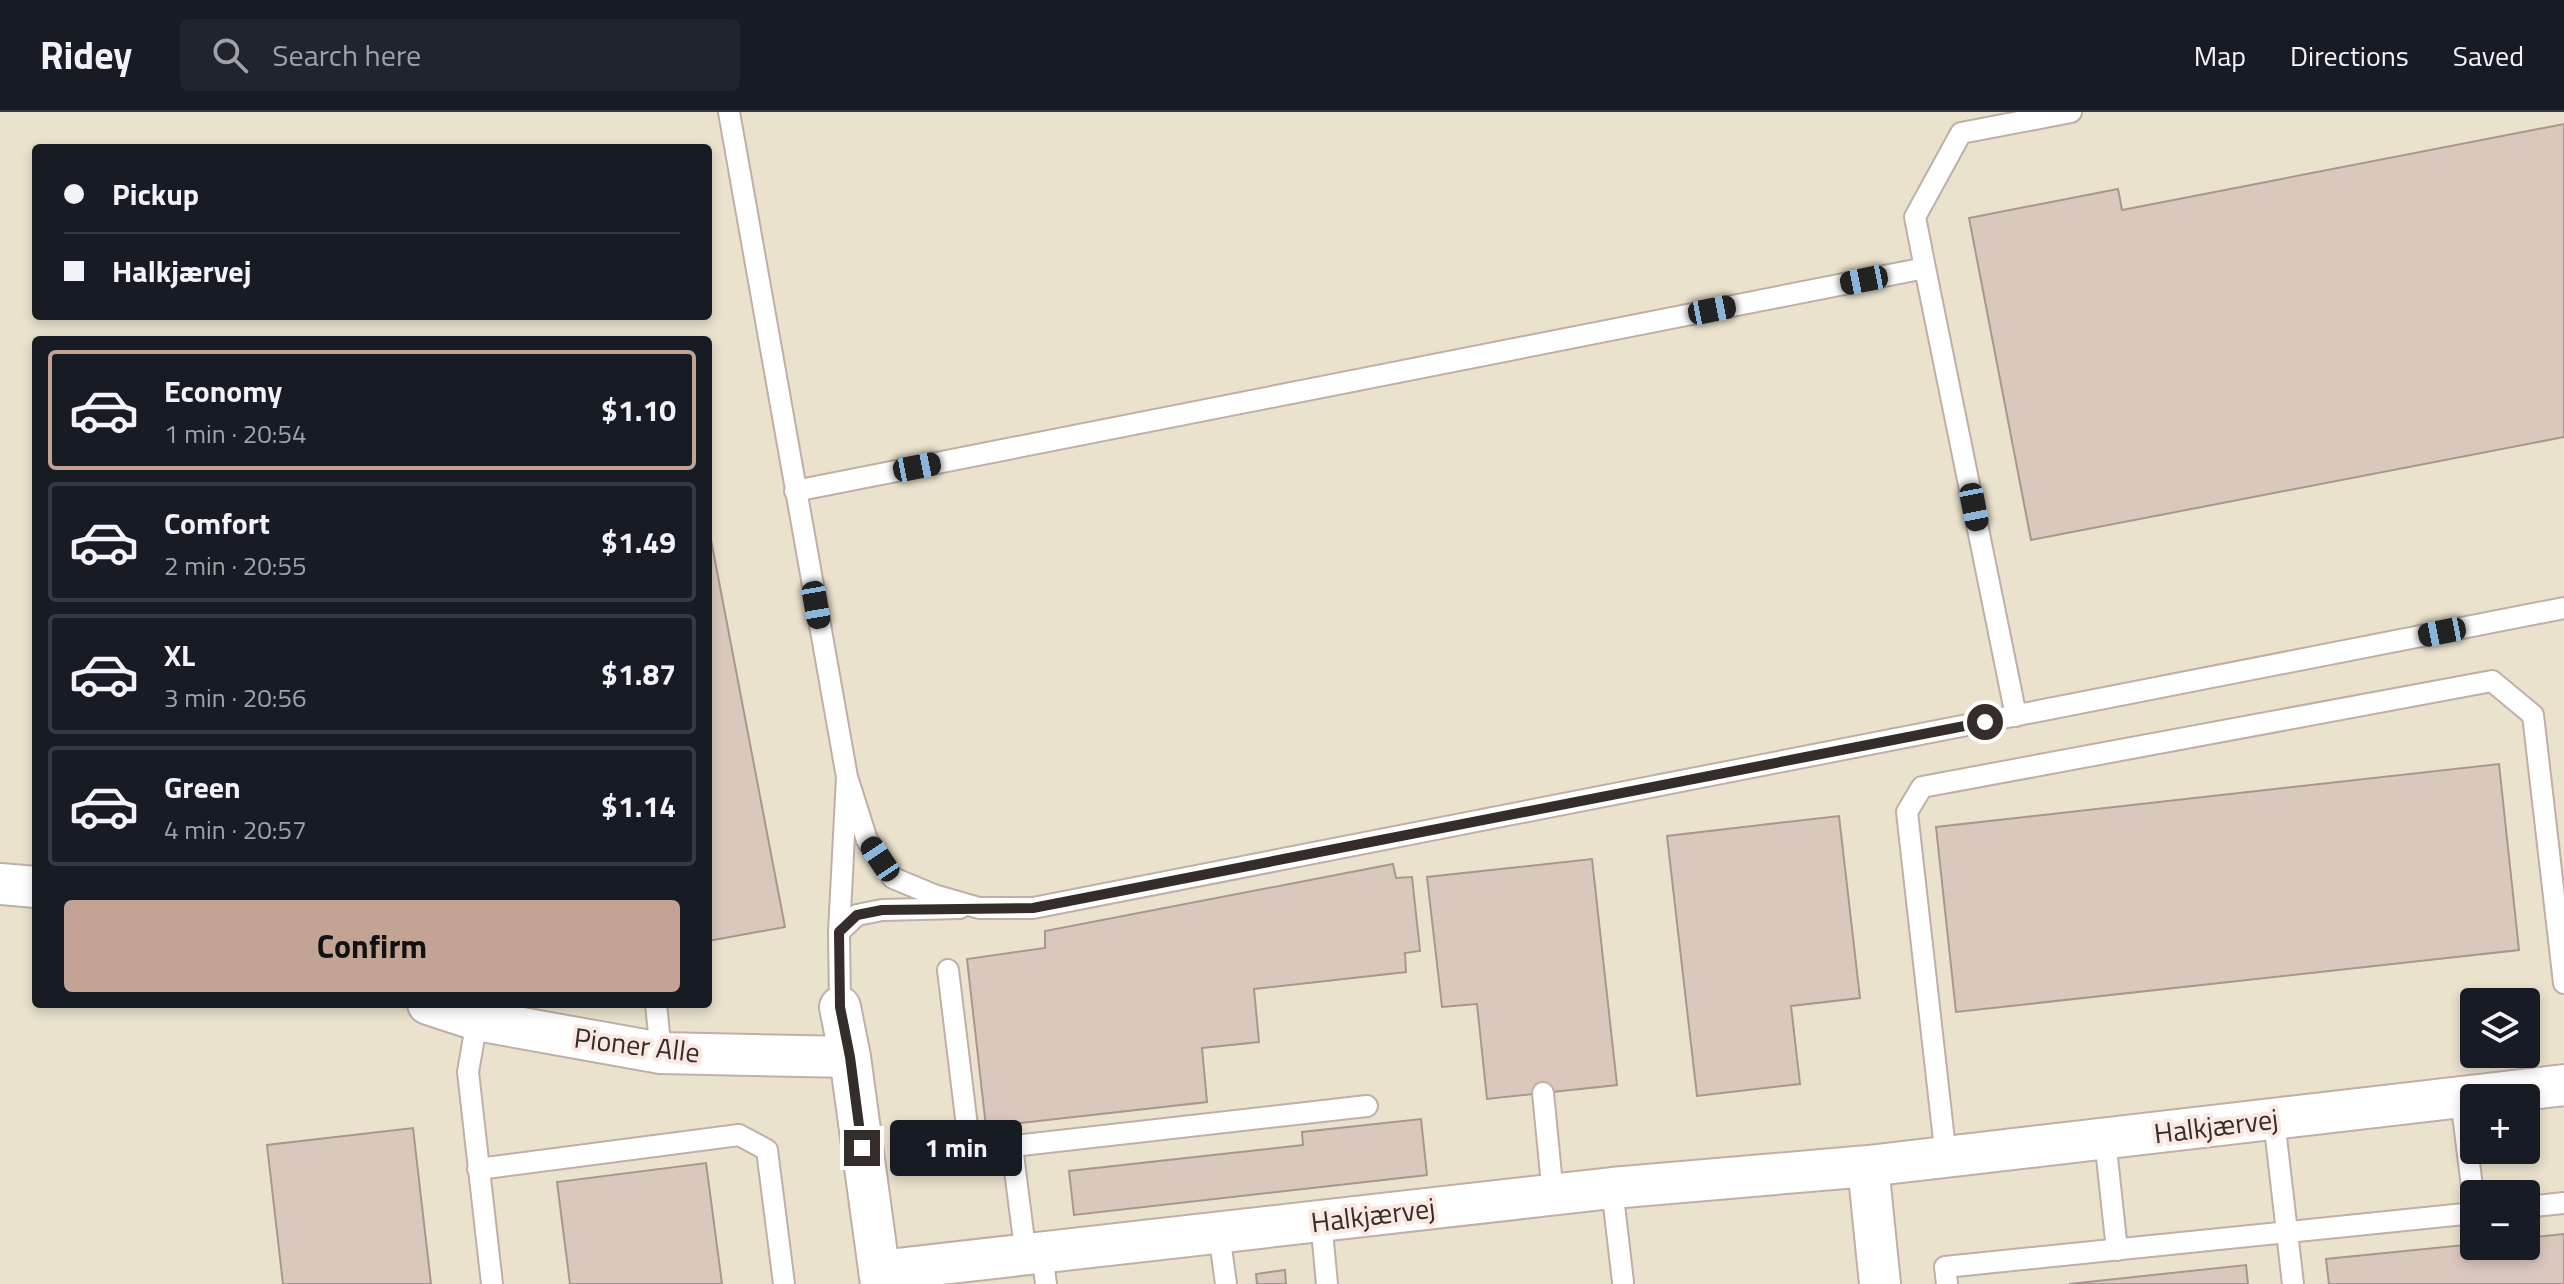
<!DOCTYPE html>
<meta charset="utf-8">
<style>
:root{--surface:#171b24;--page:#20242c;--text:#f1f3f6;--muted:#9ea1a6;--line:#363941;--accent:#c3a494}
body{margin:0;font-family:"Titillium Web",sans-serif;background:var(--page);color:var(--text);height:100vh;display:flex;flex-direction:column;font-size:30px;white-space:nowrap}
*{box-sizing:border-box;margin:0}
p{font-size:26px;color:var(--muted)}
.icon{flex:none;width:44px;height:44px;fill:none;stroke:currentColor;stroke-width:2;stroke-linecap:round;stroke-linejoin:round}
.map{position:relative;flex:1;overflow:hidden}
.side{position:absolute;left:32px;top:224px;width:680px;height:672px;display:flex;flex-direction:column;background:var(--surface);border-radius:8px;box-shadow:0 4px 12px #0003}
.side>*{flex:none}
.banner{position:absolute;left:32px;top:32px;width:680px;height:176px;border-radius:8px;box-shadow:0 4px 12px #0003;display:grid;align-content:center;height:176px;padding:0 32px;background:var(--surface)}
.fabs{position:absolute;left:2460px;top:876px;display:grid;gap:16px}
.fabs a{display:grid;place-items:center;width:80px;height:80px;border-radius:8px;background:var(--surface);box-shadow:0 4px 12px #0003;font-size:40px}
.end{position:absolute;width:36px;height:36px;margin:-18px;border:10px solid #342d2a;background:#fff;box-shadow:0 0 0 4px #fff}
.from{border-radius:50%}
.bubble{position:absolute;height:56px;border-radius:8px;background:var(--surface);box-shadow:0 4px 12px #0003;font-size:26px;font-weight:700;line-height:56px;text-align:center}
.car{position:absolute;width:24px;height:48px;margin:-24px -12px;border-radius:10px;box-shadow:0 0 6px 2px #0007;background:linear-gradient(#222 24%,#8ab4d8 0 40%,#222 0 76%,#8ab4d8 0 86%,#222 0)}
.banner b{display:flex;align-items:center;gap:28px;height:76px;font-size:30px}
.banner b+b{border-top:2px solid var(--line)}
.banner i{width:20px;height:20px;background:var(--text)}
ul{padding:14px 0 0;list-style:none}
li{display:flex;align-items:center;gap:24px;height:120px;margin:0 16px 12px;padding:0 16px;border:4px solid var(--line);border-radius:8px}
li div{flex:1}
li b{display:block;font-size:30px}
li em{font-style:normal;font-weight:700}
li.active{border-color:var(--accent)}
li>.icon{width:72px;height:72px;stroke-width:1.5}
.cta{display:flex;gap:16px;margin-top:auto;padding:16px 32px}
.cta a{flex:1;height:92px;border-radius:8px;background:var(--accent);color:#111;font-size:32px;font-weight:700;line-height:92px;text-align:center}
header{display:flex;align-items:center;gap:48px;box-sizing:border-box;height:112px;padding:0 40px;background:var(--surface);border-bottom:2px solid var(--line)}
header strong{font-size:38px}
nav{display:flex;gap:44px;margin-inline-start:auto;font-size:28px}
.search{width:560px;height:72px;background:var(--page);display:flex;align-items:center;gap:20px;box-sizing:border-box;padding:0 28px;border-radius:8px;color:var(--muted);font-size:30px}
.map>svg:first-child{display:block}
.industrial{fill:#eae2cd;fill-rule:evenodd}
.building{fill:#dac8bf;stroke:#a8978e;stroke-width:2}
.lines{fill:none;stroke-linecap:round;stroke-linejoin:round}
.service-casing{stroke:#c0aea7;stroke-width:24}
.minor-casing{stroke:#c0aea7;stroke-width:44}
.service{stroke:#fff;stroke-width:20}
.minor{stroke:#fff;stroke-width:40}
.route{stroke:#342d2a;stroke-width:10}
.labels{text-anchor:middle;stroke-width:8;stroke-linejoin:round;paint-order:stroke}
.street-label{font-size:28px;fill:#342d2a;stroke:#fbe8e0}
</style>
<header>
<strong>Ridey</strong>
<div class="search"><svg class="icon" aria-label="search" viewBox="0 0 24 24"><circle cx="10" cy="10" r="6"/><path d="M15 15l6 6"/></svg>Search here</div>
<nav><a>Map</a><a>Directions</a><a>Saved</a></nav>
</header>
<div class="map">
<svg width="2564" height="1172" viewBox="0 0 2564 1172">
<rect width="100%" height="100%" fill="#fbe8e0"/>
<path class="industrial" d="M 0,0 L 2564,0 L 2564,1172 L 0,1172 ZM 36,36 L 708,36 L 708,204 L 36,204 ZM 36,228 L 708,228 L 708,892 L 36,892 ZM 2474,890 L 2526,890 L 2526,942 L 2474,942 ZM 2474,986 L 2526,986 L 2526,1038 L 2474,1038 ZM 2474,1082 L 2526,1082 L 2526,1134 L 2474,1134 Z"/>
<path class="building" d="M 2564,12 L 2564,325 L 2031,428 L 1969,106 L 2118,77 L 2122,98 Z
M 708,412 L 785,815 L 708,829 Z
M 2499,652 L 2519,838 L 1956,900 L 1936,715 Z
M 1839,704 L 1860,886 L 1791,894 L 1800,972 L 1697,984 L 1667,724 Z
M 1592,747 L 1617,973 L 1487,987 L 1477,892 L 1442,895 L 1427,765 Z
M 1393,752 L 1396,766 L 1412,765 L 1420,839 L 1405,841 L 1406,860 L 1254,877 L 1259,930 L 1202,936 L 1207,990 L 986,1015 L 967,847 L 1045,836 L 1045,819 Z
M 1421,1007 L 1427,1063 L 1074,1103 L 1069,1059 L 1303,1033 L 1302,1020 Z
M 413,1016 L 431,1172 L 283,1172 L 267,1033 Z
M 706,1051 L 722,1172 L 570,1172 L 557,1070 Z
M 2564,1122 L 2564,1172 L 2329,1172 L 2326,1147 L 2474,1132 L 2474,1134 L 2526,1134 L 2526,1126 Z
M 2246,1153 L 2248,1172 L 2069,1172 Z
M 1285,1158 L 1286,1172 L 1257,1172 L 1256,1162 Z"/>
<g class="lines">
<g class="service-casing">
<path id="service" d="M 729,0 L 847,665 L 839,820 L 840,895
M 1925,156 L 1915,105 L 1961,21 L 2071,0
M 795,379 L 1925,156 L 2016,604
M 847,665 L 867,728 L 893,766 L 934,783 L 979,796 L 1033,796 L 2564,496
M 839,820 L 857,803 L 882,798 L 960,796
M 948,858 L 970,1039 L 1367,994
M 656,892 L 661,941
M 477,908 L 468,960 L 492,1172
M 1543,981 L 1553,1083
M 2461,986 L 2474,1091
M 2274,1008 L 2293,1172
M 2105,1027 L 2117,1138
M 1012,1035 L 1026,1144
M 1946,1046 L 1907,700 L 1922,675 L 2492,569 L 2533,603 L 2564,871
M 478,1057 L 739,1023 L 767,1038 L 784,1172
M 1612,1076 L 1623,1170
M 2526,1095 L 2564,1091
M 1321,1109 L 1327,1172
M 1219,1121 L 1226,1172
M 1042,1142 L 1046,1172
M 1947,1172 L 1945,1155 L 2474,1101"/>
</g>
<g class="minor-casing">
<path id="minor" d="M 0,772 L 36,775
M 428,892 L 477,908 L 661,941 L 850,945
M 840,895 L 850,945 L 881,1172
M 1868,1054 L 1880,1172
M 879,1159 L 1612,1076 L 1868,1054 L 2564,973"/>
</g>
<use href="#service" class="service"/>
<use href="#minor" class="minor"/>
</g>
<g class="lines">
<path class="route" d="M 862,1036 L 850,945 L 840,895 L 839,820 L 857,803 L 882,798 L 1033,796 L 1985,610"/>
</g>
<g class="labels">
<g class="street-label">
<text transform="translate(637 933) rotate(7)" y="10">Pioner Alle</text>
<text transform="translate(2216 1014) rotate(-7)" y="10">Halkjærvej</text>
<text transform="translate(1373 1103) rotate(-7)" y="10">Halkjærvej</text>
</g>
</g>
</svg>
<div class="fabs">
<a><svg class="icon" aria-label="layers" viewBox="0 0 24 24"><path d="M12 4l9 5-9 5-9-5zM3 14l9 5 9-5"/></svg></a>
<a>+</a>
<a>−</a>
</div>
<i class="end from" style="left:1985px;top:610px"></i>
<i class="end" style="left:862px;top:1036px"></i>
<div class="bubble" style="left:890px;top:1008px;width:132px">1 min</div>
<i class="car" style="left:1864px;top:168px;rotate:259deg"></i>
<i class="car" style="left:1712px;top:198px;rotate:79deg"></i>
<i class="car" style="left:917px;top:355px;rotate:79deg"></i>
<i class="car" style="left:1974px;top:395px;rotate:169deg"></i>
<i class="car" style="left:816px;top:493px;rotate:170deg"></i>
<i class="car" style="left:2442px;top:520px;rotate:259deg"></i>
<i class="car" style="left:880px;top:747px;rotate:326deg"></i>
<div class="banner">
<b><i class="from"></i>Pickup</b>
<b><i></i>Halkjærvej</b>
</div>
<section class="side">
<ul>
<li class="active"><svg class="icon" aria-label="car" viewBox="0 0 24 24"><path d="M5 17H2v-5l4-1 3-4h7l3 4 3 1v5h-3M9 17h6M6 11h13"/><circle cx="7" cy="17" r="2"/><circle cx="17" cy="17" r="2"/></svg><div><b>Economy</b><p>1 min · 20:54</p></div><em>$1.10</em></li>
<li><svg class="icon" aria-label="car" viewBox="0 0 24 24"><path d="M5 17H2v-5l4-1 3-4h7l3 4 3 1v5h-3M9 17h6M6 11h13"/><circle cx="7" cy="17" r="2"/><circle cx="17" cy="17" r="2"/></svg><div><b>Comfort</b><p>2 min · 20:55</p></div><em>$1.49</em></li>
<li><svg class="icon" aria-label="car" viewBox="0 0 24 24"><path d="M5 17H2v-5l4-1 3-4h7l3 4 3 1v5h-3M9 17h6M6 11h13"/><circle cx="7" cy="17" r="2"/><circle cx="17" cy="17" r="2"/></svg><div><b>XL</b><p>3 min · 20:56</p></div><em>$1.87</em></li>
<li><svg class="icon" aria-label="car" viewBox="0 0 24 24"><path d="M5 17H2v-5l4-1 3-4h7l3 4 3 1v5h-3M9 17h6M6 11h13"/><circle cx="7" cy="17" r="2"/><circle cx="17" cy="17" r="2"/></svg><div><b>Green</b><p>4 min · 20:57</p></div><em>$1.14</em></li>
</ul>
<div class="cta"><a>Confirm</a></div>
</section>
</div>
